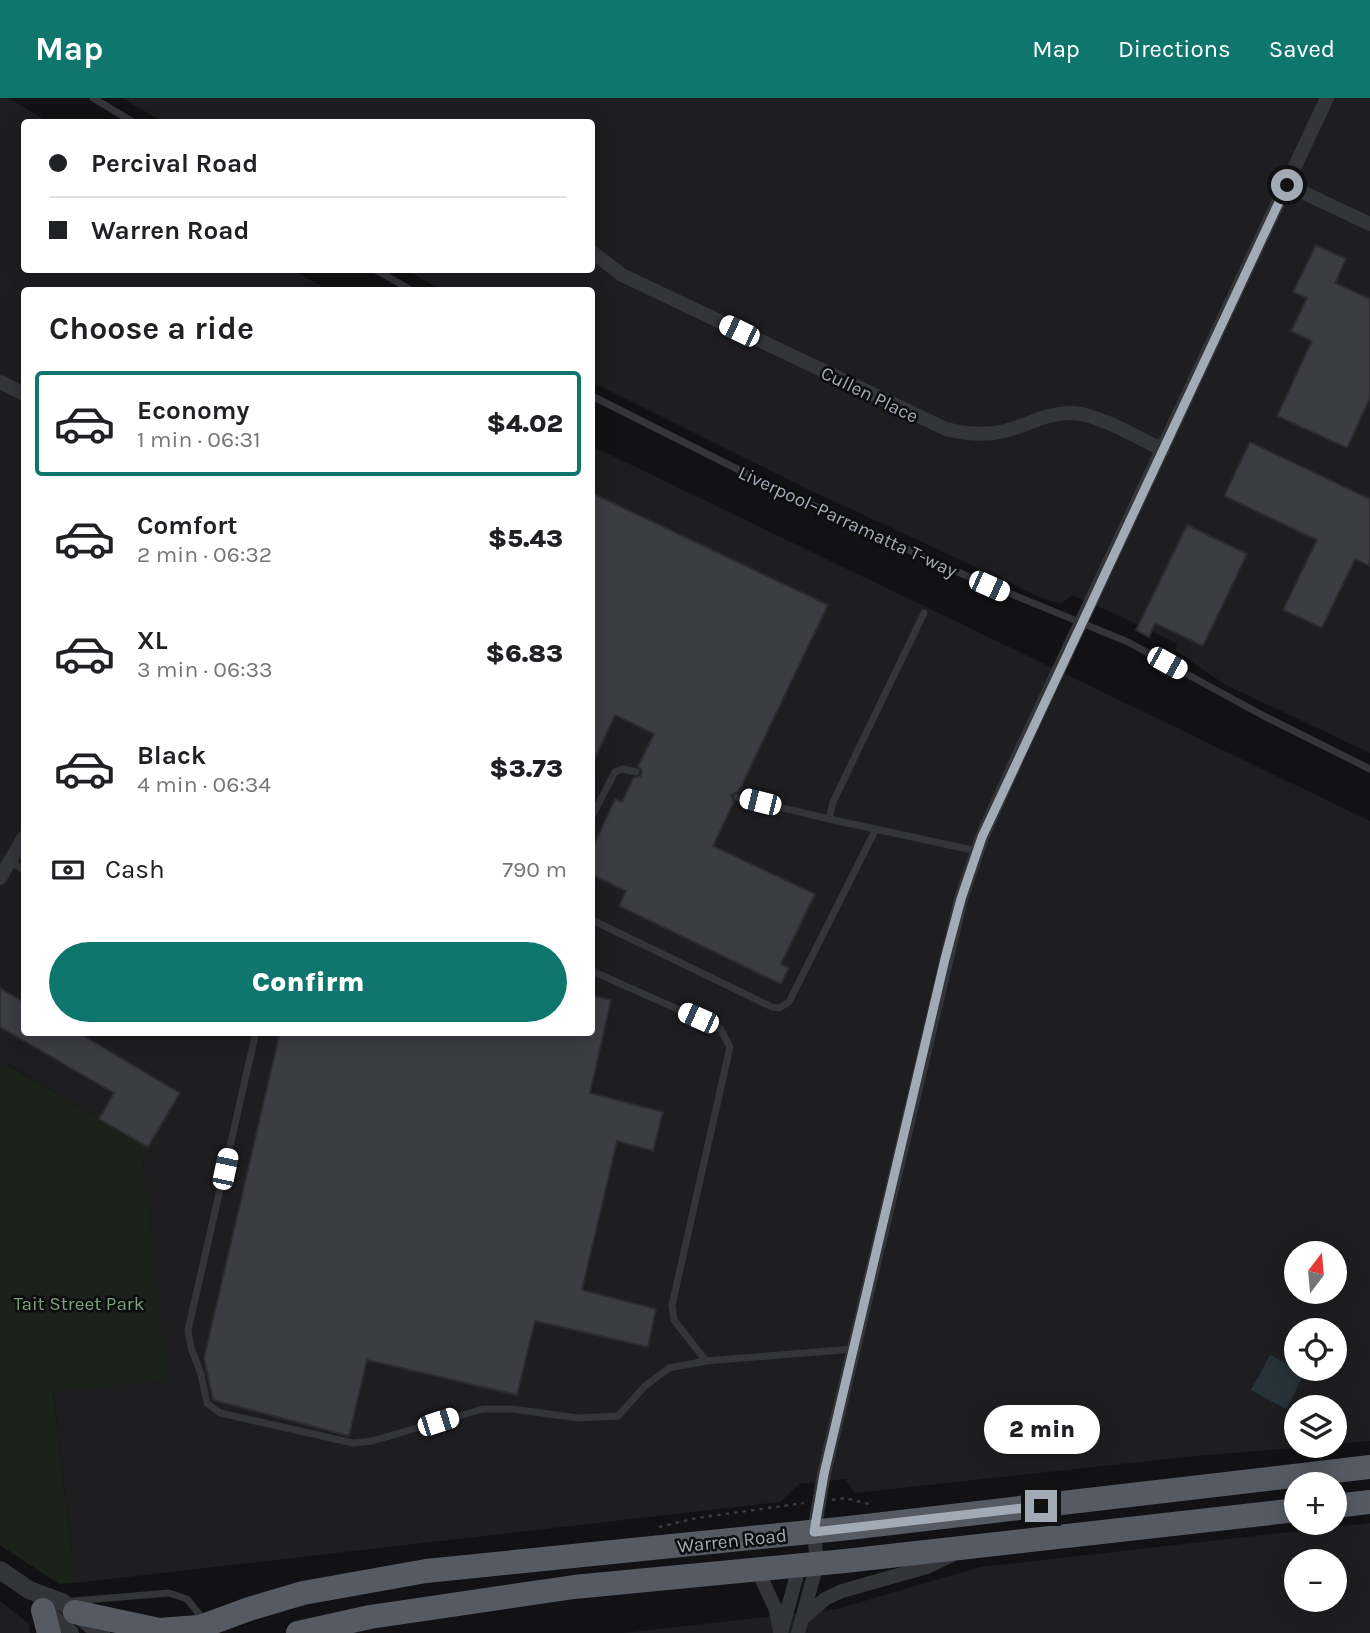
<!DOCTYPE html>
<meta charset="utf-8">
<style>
:root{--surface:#fff;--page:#f6f6f6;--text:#202124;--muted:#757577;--line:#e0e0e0;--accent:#0f766e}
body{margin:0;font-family:Karla,sans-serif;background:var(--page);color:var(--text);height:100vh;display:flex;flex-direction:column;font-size:26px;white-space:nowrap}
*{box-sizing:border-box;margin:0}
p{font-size:23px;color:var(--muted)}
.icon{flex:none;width:38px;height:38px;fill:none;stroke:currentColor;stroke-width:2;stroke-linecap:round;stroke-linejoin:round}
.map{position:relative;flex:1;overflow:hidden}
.side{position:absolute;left:21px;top:189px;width:574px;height:749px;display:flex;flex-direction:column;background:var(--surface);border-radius:7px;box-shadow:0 4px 18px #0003}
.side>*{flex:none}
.top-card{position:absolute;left:21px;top:21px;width:574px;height:154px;border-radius:7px;box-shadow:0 4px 18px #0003;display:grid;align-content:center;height:154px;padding:0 28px;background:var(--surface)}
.needle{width:46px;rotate:16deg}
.controls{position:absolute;left:1284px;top:1143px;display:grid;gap:14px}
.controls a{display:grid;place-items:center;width:63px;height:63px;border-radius:50%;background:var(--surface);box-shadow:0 4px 18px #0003;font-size:35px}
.end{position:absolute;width:32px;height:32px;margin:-16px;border:9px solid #a2aab6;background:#111;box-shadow:0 0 0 4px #111}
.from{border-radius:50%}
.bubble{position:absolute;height:49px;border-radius:24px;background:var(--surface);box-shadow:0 4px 18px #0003;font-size:23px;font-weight:800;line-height:49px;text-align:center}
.car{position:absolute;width:21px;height:42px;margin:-21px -10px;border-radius:9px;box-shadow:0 0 5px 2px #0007;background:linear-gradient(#fff 24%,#345 0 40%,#fff 0 76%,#345 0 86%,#fff 0)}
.top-card b{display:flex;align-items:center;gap:24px;height:66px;font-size:26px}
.top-card b+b{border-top:2px solid var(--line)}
.top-card i{width:18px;height:18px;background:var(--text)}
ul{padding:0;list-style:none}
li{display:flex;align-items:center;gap:21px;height:105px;margin:0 14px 10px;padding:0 14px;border:4px solid transparent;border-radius:7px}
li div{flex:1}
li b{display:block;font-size:26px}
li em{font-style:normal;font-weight:800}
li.on{border-color:var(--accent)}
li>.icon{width:63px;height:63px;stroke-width:1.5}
h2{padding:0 28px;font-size:32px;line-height:84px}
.pay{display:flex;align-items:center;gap:18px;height:77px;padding:0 28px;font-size:26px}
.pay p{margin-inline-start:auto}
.cta{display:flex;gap:14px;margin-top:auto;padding:14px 28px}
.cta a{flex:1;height:80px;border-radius:42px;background:var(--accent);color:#fff;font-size:28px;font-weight:800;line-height:80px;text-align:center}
header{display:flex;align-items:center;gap:42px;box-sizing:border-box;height:98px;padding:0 35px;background:var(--accent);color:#fff}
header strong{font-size:33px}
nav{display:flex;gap:38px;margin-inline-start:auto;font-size:24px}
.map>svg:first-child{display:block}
.built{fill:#1e1e21;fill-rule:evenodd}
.green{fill:#1a221a}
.water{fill:#273339}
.building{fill:#3c3d42;stroke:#2c2c30;stroke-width:2}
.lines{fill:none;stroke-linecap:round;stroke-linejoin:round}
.path{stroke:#393c41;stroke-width:2.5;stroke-dasharray:3.5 5;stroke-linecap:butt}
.service{stroke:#333539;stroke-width:7}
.minor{stroke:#333539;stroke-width:14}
.tertiary{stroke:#333539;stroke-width:18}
.trunk{stroke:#565a62;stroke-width:24}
.route{stroke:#a2aab6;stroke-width:9}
.labels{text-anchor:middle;stroke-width:5;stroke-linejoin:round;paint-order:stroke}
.street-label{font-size:19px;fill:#a2aab6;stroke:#0d0d0f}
.park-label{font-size:19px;fill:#79a377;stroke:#0d0d0f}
</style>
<header>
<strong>Map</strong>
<nav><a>Map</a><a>Directions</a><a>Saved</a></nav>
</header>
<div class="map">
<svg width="1370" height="1535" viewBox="0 0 1370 1535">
<rect width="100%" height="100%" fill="#121214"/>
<path class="built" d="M 0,0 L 8,0 L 49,24 L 24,24 L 24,172 L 293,172 L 328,192 L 24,192 L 24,934 L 592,934 L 592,348 L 1370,723 L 1370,1343 L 1335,1346 L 1335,1309 L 1297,1309 L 1297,1348 L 1320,1348 L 1195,1358 L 855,1395 L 845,1381 L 799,1386 L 780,1404 L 75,1485 L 53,1293 L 166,1282 L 143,1061 L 148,1050 L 7,966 L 0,976 ZM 1297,1155 L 1335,1155 L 1335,1194 L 1297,1194 ZM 1297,1232 L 1335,1232 L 1335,1270 L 1297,1270 Z
M 122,0 L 1370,0 L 1370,655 L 1224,586 L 1175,552 L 1177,546 L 1120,518 L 1072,497 L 1061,506 L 1042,500 L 799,387 L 598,287 L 592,283 L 592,192 L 441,192 L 406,172 L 592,172 L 592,24 L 163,24 Z
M 1370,1425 L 1370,1535 L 623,1535 L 837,1511 L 980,1469 ZM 1297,1463 L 1335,1463 L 1335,1502 L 1297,1502 Z
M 0,1503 L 29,1526 L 30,1535 L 0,1535 Z"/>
<path class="green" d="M 6,966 L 149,1050 L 143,1061 L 167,1282 L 53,1294 L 75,1485 L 59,1486 L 0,1447 L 0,976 Z"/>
<path class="water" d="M 1270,1257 L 1305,1275 L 1286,1311 L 1251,1292 Z"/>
<path class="building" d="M 1316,147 L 1346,161 L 1335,185 L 1370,201 L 1370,300 L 1347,350 L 1277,318 L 1312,243 L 1291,233 L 1307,200 L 1293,194 Z
M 1250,344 L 1370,401 L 1370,468 L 1355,461 L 1322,530 L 1283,512 L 1317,442 L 1224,398 Z
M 592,395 L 828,507 L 739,693 L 731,697 L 734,704 L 713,748 L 815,796 L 781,866 L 789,870 L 781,886 L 619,808 L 626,793 L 592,777 L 592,751 L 615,701 L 622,704 L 633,680 L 641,678 L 642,673 L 638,668 L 654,636 L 615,617 L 592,667 Z
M 1187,427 L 1247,456 L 1203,548 L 1155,525 L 1149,539 L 1136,532 Z
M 0,890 L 24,904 L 24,934 L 77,934 L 180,995 L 148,1049 L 99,1021 L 114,995 L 0,929 Z
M 592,897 L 611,902 L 590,995 L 663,1014 L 653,1053 L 617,1043 L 582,1192 L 656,1211 L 648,1249 L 535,1223 L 517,1297 L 367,1262 L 349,1338 L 213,1302 L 204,1260 L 280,934 L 592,934 Z"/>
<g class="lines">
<path class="path" d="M 832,1402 L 845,1400 L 873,1407
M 659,1429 L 697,1420 L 804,1405"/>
<path class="service" d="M 93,0 L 133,24
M 376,172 L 411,192
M 592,298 L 747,376 L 943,468 L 1128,544 L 1262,617 L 1370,671
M 737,699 L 829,721 L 977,753
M 592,718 L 615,674 L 623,671 L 636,674
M 829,721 L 833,704 L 924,515
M 10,763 L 24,772
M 592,822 L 772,909 L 779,910 L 789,904 L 876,731
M 592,873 L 720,930 L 730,949 L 672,1207 L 674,1222 L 706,1263
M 256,934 L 188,1232 L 191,1250 L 201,1276 L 207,1305 L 220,1315 L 353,1345 L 372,1343 L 483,1311 L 512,1311 L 578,1320 L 618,1318 L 645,1288 L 669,1270 L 706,1263 L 853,1251
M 73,1503 L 169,1495 L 187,1501 L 204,1522"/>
<path class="minor" d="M 1287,87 L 1370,126
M 592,154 L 622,177 L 946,331 C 965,336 985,338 1005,333 C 1029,327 1047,314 1073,315 C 1101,317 1138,340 1163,352
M 0,284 L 24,296
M 0,780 L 24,739
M 757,1471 L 776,1512 L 780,1534
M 802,1521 L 825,1501 L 842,1493 L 927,1469 L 952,1457
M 781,1535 L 801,1462
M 798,1535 L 817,1466 L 814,1434 L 824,1376 L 961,801 L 982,739 L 1016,663 L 1327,0"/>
<path class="tertiary" d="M 0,1472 L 29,1492 L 62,1504 L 101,1535
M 43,1512 L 70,1535"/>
<path class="trunk" d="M 1335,1408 L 1370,1404
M 43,1512 L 49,1535
M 75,1514 L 159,1532 L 199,1529
M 184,1535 L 249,1511 L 303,1495 L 426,1473 L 849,1430 L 1370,1369
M 298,1535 L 370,1519 L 574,1489 L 845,1463 L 1297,1412"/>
</g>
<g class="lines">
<path class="route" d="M 1041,1408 L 814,1434 L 824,1376 L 945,861 L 961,801 L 982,739 L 1287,87"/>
</g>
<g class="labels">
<g class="street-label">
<text transform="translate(870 296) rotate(26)" y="7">Cullen Place</text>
<text transform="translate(848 423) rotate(25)" y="7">Liverpool–Parramatta T-way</text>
<text transform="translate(732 1442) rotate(-6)" y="7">Warren Road</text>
</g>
<g class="park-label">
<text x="79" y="1212">Tait Street Park</text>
</g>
</g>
</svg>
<div class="controls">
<a><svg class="needle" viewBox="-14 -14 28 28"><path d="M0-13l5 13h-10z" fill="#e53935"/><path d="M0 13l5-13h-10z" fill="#757577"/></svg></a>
<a><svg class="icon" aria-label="locate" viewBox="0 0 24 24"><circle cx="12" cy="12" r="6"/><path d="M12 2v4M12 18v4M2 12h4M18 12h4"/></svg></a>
<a><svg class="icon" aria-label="layers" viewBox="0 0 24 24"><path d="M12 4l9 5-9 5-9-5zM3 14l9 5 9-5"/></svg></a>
<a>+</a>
<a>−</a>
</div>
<i class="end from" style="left:1287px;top:87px"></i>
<i class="end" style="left:1041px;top:1408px"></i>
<div class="bubble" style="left:984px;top:1307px;width:116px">2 min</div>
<i class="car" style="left:739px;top:233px;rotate:296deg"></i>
<i class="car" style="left:989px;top:488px;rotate:114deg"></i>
<i class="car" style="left:1167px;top:565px;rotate:119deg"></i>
<i class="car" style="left:760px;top:704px;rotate:284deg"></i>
<i class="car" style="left:698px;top:920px;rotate:294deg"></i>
<i class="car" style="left:225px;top:1071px;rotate:12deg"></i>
<i class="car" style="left:438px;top:1324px;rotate:72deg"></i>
<div class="top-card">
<b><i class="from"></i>Percival Road</b>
<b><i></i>Warren Road</b>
</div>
<section class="side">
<h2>Choose a ride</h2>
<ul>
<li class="on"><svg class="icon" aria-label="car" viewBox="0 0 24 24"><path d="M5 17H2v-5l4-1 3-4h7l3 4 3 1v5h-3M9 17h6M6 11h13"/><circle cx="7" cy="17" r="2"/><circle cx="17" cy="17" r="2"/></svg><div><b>Economy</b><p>1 min · 06:31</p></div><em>$4.02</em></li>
<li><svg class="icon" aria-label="car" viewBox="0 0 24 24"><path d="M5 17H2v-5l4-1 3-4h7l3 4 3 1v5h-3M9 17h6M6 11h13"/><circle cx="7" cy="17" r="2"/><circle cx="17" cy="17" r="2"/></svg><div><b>Comfort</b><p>2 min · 06:32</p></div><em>$5.43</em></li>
<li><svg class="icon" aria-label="car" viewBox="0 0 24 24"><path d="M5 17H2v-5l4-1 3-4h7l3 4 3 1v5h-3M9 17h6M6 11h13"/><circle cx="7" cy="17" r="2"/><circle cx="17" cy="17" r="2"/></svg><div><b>XL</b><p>3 min · 06:33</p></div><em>$6.83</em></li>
<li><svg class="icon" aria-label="car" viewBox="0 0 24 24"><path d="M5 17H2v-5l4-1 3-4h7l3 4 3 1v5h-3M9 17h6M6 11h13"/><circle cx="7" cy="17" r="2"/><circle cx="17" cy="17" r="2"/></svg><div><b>Black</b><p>4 min · 06:34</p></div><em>$3.73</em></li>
</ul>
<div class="pay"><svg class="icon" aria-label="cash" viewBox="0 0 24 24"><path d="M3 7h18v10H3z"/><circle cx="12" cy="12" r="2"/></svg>Cash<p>790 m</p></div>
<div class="cta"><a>Confirm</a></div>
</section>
</div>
